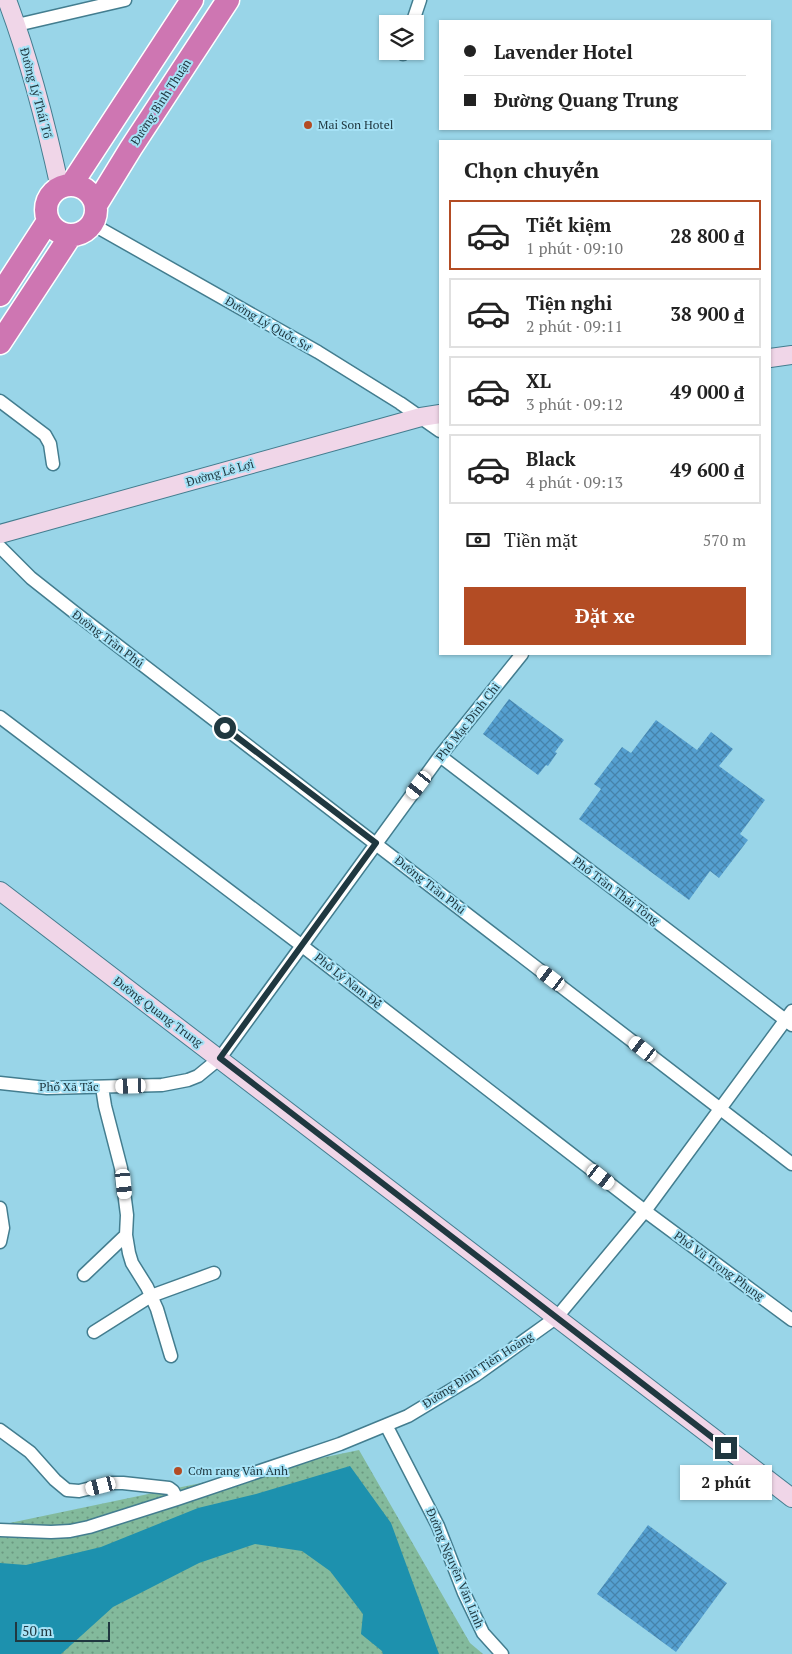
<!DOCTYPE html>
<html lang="vi">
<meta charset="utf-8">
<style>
:root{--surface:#fff;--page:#f2f2f2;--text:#222;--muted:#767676;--line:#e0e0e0;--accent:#b34c24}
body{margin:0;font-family:"PT Serif",serif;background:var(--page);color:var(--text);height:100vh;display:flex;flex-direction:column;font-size:19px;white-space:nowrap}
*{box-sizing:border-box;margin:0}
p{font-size:16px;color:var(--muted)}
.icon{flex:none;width:28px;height:28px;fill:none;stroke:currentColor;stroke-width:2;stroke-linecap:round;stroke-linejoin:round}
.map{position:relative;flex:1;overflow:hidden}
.details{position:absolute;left:439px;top:140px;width:332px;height:515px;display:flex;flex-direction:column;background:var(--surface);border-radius:0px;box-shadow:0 1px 4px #0004}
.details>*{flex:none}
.banner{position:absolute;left:439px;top:20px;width:332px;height:110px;border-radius:0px;box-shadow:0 1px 4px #0004;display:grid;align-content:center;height:110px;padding:0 25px;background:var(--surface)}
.fabs{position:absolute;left:379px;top:15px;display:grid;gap:10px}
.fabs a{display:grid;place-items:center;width:45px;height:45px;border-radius:0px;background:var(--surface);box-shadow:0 1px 4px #0004;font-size:25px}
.scale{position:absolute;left:15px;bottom:12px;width:95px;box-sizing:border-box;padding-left:5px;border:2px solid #203840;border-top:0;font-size:14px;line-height:18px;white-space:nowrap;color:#203840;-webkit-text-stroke:4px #a6e2f6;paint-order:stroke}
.end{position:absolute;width:22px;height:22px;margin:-11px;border:6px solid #203840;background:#fff;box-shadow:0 0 0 2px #fff}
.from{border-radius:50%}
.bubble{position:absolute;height:35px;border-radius:0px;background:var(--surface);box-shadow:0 1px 4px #0004;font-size:16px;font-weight:800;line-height:35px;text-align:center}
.car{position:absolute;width:15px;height:30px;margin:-15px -8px;border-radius:6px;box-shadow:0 0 4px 1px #0007;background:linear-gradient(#fff 24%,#345 0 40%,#fff 0 76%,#345 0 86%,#fff 0)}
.banner b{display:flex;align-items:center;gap:18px;height:48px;font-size:19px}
.banner b+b{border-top:1px solid var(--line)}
.banner i{width:12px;height:12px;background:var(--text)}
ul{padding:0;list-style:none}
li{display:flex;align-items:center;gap:15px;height:70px;margin:0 10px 8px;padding:0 15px;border:2px solid var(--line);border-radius:0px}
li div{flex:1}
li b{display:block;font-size:19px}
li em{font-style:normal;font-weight:800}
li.selected{border-color:var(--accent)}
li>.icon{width:45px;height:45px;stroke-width:1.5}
h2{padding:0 25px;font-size:22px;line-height:60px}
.pay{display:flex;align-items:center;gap:12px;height:55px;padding:0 25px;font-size:19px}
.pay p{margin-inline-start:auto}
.primary-button{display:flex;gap:10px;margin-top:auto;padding:10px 25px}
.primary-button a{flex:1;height:58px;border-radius:0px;background:var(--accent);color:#fff;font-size:20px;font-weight:800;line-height:58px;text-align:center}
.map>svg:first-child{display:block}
.grass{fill:url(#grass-dots)}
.water{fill:#1d91ae}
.building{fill:url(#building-cross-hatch)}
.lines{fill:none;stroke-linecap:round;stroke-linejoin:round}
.street-casing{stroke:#437d8f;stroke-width:15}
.secondary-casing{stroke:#437d8f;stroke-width:20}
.highway-casing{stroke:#fff;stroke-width:25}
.street{stroke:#fff;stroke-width:12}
.secondary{stroke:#f0d6e8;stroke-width:18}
.highway{stroke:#ce76b2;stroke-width:22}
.route{stroke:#203840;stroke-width:6}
.poi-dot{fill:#b34c24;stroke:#a6e2f6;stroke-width:2}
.labels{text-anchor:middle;stroke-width:4;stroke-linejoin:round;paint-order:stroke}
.street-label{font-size:12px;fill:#203840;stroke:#a6e2f6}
.poi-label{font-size:12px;fill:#203840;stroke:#a6e2f6;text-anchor:start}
</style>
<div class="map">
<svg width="792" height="1654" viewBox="0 0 792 1654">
<defs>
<pattern id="grass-dots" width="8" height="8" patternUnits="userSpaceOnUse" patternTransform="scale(1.25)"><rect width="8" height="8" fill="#83ba9c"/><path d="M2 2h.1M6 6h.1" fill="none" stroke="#6b9881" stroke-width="1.8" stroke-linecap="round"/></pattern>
<pattern id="building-cross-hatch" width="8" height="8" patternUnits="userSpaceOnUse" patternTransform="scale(1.25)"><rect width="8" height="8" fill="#55a0d1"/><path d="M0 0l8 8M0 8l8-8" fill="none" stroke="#4683ab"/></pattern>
</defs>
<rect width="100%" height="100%" fill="#99d5e8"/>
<path class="grass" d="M 359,1450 L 470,1643 L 483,1654 L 0,1654 L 0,1525 Z"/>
<path class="water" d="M 350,1466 L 391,1523 L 439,1654 L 383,1654 L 382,1651 L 361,1634 L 363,1614 L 330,1571 L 302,1551 L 255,1544 L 199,1563 L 113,1607 L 61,1654 L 0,1654 L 0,1563 L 26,1565 L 101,1547 L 198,1508 L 256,1494 Z"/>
<path class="building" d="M 509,699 L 564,740 L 555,752 L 557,753 L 548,766 L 546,765 L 538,775 L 483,734 Z
M 656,720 L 697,750 L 711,732 L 733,749 L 719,766 L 765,800 L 740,834 L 748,840 L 719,878 L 710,871 L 689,900 L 579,819 L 601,789 L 594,784 L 622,747 L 631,753 Z
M 648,1525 L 727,1583 L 676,1652 L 597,1594 Z"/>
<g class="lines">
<g class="street-casing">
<path id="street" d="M 412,24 L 420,0
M 17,25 L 125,0
M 403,54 L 403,51
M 92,224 L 318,352 L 400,403 L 440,431
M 0,401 L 45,435 L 50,444 L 53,464
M 0,547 L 31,578 L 74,612 L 792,1164
M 0,717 L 301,945 L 645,1211 L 792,1320
M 440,756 L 792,1025
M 0,1083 L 47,1088 L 162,1085 L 188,1080 L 198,1076 L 220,1058 L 440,756 L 522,654
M 102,1087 L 105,1106 L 121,1168 L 127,1215 L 126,1235 L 129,1253 L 132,1263 L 147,1287 L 157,1309 L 171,1356
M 0,1208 L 3,1228 L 0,1242
M 84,1275 L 126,1235
M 94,1332 L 151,1296 L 214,1273
M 386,1425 L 438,1526 L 464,1593 L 483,1633 L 502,1654
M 0,1430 L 30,1452 L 55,1480 L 67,1490 L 79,1491 L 112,1483 L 123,1483 L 169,1488 L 173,1491 L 177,1499
M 0,1530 L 51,1532 L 70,1531 L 89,1527 L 177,1499 L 340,1444 L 408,1416 L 476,1375 L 557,1317 L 645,1211 L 792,1011"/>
</g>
<g class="secondary-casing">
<path id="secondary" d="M 7,0 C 30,61 46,124 60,188
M 770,358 L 792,355
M 0,534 L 421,417 L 440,414
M 0,891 L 792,1498"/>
</g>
<g class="highway-casing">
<path id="highway" d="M46 210a25 25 0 1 1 50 0a25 25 0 1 1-50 0Z
M 71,185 L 192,0
M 96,205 L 131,148 L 228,0
M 0,295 L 48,221
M 0,343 L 71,235"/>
</g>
<use href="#street" class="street"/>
<use href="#secondary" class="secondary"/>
<use href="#highway" class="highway"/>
</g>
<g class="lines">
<path class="route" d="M 225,728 L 376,843 L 220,1058 L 726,1448"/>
</g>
<g class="poi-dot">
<circle cx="308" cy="125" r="5"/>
<circle cx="178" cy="1471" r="5"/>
</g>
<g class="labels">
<g class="street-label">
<text transform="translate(36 93) rotate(75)" y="4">Đường Lý Thái Tổ</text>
<text transform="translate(161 102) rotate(-57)" y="4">Đường Bình Thuận</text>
<text transform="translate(268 324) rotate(30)" y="4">Đường Lý Quốc Sư</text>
<text transform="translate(220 473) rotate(-16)" y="4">Đường Lê Lợi</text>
<text transform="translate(108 639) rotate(37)" y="4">Đường Trần Phú</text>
<text transform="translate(468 722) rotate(-52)" y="4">Phố Mạc Đĩnh Chi</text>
<text transform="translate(430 885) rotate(38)" y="4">Đường Trần Phú</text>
<text transform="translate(616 891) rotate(37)" y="4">Phố Trần Thái Tông</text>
<text transform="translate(348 981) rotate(38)" y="4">Phố Lý Nam Đế</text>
<text transform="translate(158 1012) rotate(37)" y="4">Đường Quang Trung</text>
<text x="69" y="1091">Phố Xã Tắc</text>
<text transform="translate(719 1266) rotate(36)" y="4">Phố Vũ Trọng Phụng</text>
<text transform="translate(478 1370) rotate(-33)" y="4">Đường Đinh Tiên Hoàng</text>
<text transform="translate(455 1568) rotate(67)" y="4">Đường Nguyễn Văn Linh</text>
</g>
<g class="poi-label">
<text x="318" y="129">Mai Son Hotel</text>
<text x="188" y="1475">Cơm rang Vân Anh</text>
</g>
</g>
</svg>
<div class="fabs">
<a><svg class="icon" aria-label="layers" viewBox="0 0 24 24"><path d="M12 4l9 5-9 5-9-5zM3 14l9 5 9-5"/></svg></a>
</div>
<div class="scale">50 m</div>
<i class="end from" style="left:225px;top:728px"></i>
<i class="end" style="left:726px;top:1448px"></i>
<div class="bubble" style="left:680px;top:1465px;width:92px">2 phút</div>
<i class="car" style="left:419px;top:785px;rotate:217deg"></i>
<i class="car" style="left:551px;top:978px;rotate:307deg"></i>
<i class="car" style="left:643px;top:1049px;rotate:308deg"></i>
<i class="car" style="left:131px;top:1086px;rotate:268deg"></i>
<i class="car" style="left:601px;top:1177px;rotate:128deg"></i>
<i class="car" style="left:124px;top:1184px;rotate:174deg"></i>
<i class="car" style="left:101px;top:1486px;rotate:256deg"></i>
<div class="banner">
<b><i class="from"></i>Lavender Hotel</b>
<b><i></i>Đường Quang Trung</b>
</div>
<section class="details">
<h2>Chọn chuyến</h2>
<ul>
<li class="selected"><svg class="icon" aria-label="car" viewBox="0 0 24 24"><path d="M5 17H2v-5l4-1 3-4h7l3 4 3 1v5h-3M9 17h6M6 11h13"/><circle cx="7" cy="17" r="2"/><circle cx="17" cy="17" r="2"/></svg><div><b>Tiết kiệm</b><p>1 phút · 09:10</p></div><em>28 800 ₫</em></li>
<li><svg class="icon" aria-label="car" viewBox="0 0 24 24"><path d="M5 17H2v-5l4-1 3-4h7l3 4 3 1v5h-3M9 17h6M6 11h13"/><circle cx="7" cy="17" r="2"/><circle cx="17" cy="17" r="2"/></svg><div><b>Tiện nghi</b><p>2 phút · 09:11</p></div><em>38 900 ₫</em></li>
<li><svg class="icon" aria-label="car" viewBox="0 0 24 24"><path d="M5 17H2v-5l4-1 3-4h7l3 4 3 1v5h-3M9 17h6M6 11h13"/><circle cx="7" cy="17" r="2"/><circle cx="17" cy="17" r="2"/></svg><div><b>XL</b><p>3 phút · 09:12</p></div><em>49 000 ₫</em></li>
<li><svg class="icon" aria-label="car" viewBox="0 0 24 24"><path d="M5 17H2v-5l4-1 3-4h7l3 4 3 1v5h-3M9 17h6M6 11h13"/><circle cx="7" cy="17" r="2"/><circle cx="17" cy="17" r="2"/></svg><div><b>Black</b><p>4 phút · 09:13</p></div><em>49 600 ₫</em></li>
</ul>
<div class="pay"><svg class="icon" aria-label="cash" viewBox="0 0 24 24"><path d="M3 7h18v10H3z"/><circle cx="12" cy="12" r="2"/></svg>Tiền mặt<p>570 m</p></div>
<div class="primary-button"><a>Đặt xe</a></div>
</section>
</div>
